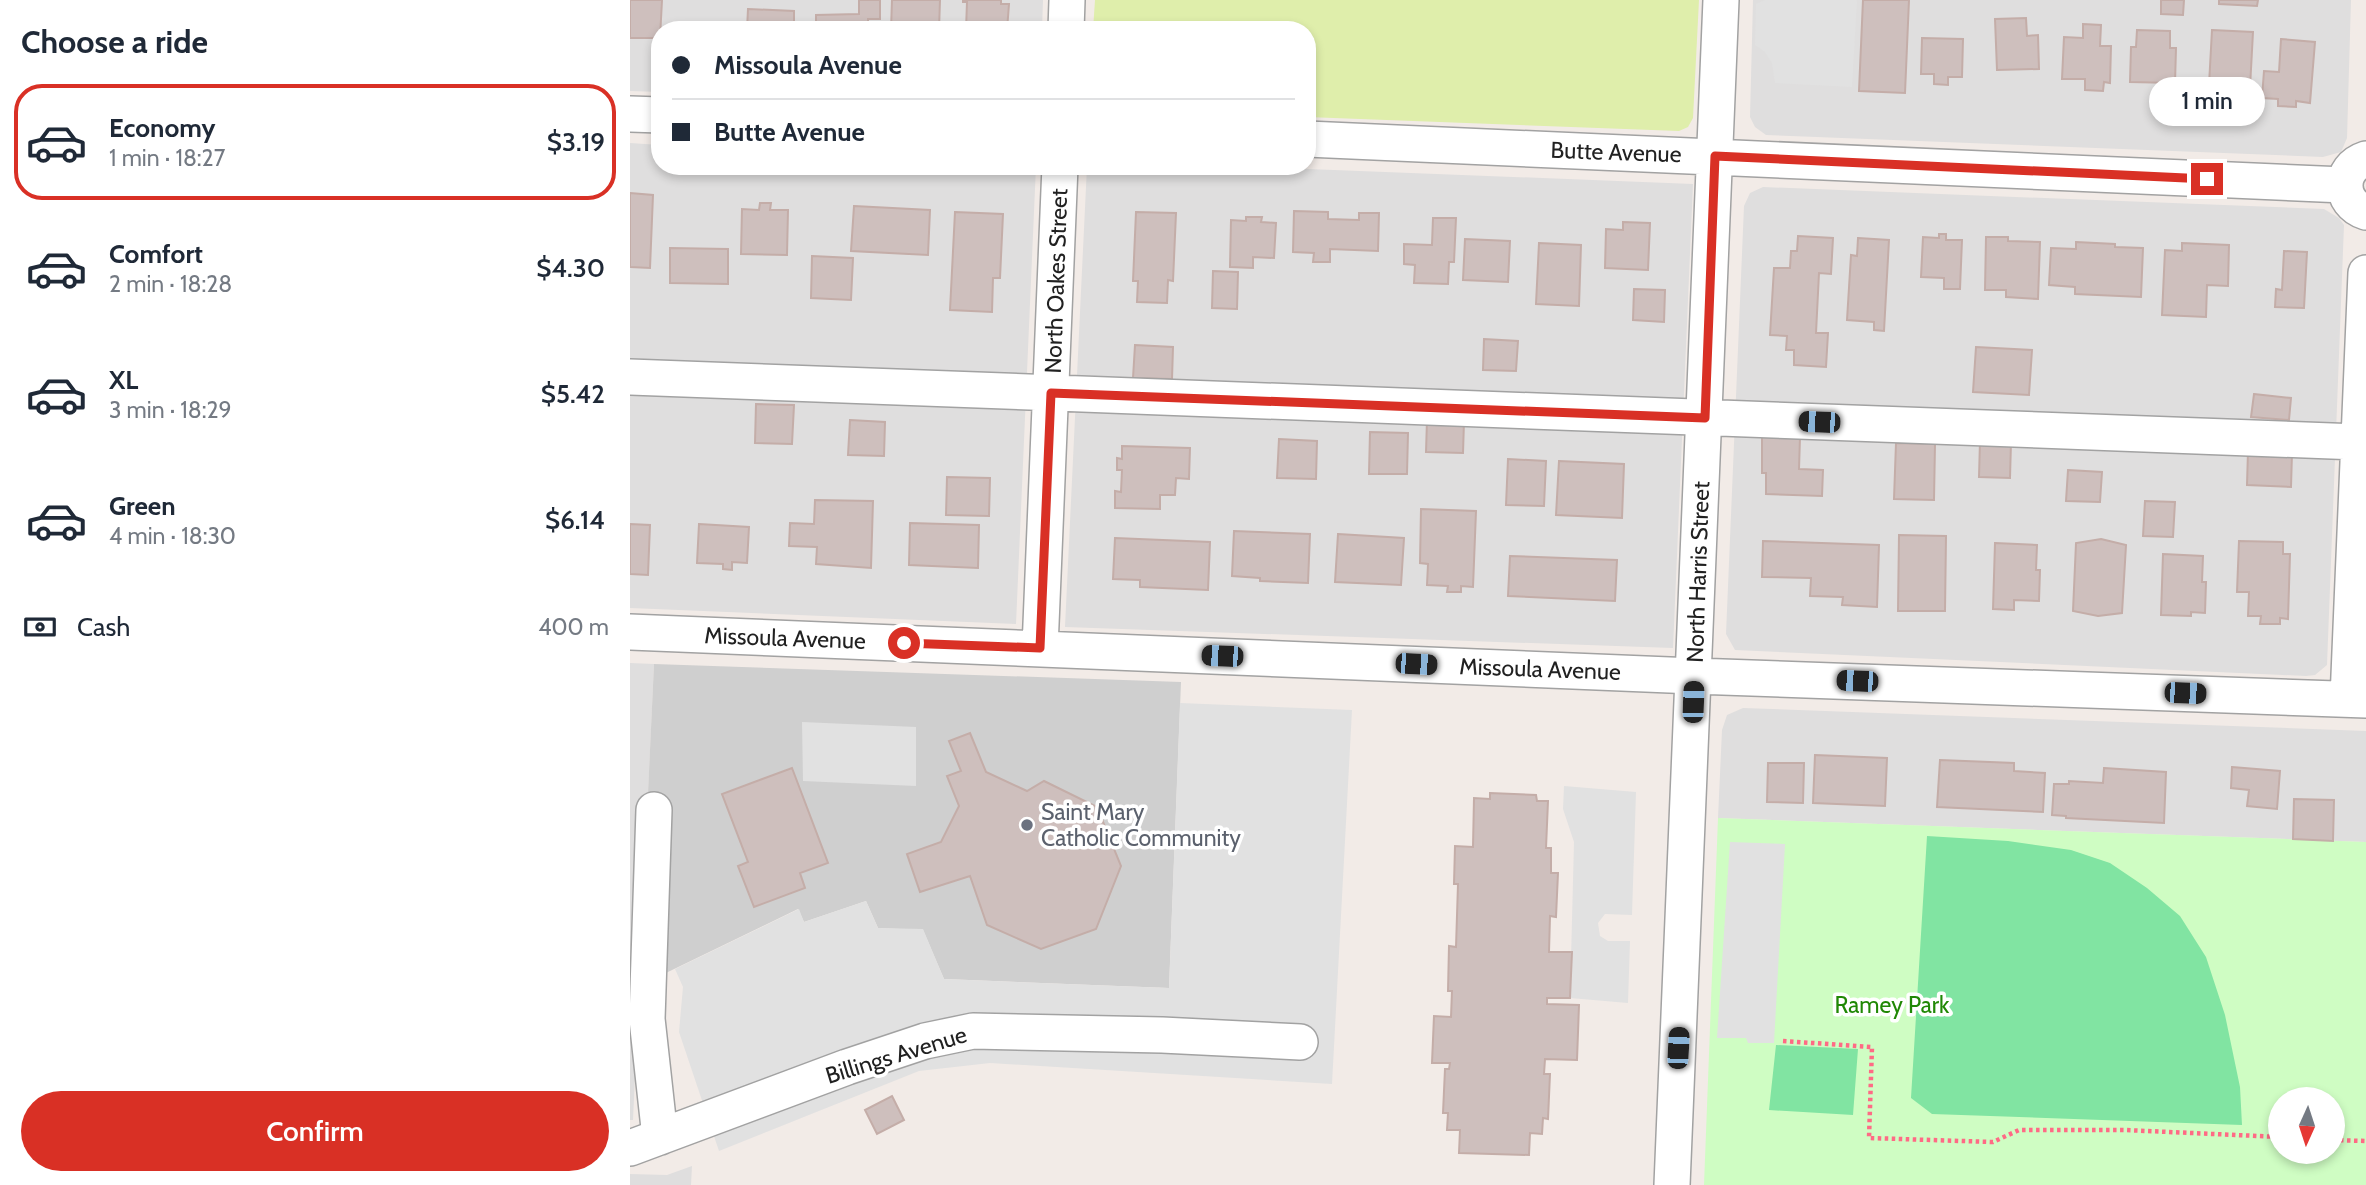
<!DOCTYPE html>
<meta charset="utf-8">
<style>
:root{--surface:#fff;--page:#f6f6f7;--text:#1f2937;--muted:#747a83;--line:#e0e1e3;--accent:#d93025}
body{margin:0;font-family:Cabin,sans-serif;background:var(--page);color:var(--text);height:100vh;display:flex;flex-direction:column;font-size:26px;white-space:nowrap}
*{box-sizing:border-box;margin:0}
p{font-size:23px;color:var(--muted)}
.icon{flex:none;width:38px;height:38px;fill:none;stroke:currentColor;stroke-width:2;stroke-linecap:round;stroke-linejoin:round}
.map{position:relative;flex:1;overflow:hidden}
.side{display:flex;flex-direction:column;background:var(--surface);width:630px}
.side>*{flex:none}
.hud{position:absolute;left:21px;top:21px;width:665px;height:154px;border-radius:28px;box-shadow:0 4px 10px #0003;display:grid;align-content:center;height:154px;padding:0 21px;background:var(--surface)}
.needle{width:46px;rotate:183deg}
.controls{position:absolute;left:1638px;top:1087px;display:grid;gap:14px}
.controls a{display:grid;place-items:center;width:77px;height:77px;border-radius:50%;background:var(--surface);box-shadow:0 4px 10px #0003;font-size:35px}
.end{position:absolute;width:32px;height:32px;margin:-16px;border:9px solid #d93025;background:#fff;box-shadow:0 0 0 4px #fff}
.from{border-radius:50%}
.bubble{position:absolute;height:49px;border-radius:24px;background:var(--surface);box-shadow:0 4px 10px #0003;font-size:23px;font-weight:600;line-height:49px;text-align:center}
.car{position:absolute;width:21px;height:42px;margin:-21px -10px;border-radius:9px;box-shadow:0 0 5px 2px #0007;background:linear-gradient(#222 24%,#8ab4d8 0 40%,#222 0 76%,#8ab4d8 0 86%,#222 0)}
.hud b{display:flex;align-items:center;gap:24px;height:66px;font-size:26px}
.hud b+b{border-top:2px solid var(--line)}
.hud i{width:18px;height:18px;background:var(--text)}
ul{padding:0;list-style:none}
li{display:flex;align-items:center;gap:21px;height:116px;margin:0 14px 10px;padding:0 7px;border:4px solid transparent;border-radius:28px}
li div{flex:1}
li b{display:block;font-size:26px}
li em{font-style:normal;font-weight:600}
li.current{border-color:var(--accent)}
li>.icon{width:63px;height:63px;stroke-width:1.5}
h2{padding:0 21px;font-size:32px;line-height:84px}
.pay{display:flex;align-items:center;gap:18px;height:77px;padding:0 21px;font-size:26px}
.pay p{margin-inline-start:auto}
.primary-button{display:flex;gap:14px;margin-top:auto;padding:14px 21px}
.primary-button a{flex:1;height:80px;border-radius:42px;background:var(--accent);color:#fff;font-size:28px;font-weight:600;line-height:80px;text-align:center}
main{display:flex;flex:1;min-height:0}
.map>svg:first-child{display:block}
.residential{fill:#dfdede}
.religious{fill:#cfcfcf}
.grass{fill:#dfeeab}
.park{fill:#cffdc3;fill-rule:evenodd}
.pitch{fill:#81e4a2}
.parking{fill:#e1e1e1}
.building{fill:#cebfbd;stroke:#c4ada8;stroke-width:2}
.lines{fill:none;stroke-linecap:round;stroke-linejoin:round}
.minor-casing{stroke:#a2a2a2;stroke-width:38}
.path{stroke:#ff6a85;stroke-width:4.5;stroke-dasharray:3.5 3.5;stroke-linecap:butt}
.minor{stroke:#fff;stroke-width:35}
.route{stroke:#d93025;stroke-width:9}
.worship-dot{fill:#6b7280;stroke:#fff;stroke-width:2.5}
.labels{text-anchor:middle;stroke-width:7;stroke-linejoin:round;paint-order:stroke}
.street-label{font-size:23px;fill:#212121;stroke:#fff}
.worship-label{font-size:23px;fill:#5b616d;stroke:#fff;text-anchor:start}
.park-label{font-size:23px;fill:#208805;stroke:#fff}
</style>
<main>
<section class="side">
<h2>Choose a ride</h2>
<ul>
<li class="current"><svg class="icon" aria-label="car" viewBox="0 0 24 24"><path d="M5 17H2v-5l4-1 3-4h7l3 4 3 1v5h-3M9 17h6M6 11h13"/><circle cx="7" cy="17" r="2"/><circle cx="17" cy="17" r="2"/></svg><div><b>Economy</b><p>1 min · 18:27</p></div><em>$3.19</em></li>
<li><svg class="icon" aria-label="car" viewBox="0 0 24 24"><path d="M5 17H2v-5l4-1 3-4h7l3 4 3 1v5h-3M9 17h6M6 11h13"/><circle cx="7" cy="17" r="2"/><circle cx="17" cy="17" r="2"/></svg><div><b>Comfort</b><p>2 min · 18:28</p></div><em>$4.30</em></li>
<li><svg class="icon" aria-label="car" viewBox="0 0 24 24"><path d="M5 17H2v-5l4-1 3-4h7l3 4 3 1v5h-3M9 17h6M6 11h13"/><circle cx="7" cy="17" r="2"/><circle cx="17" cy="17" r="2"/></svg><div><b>XL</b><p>3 min · 18:29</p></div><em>$5.42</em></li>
<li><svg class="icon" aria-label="car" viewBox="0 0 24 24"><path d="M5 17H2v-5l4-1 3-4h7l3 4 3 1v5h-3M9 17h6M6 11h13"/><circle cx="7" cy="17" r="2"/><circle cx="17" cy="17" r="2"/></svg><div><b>Green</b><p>4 min · 18:30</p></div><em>$6.14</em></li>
</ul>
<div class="pay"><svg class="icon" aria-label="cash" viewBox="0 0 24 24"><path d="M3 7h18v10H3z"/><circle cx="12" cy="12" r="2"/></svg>Cash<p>400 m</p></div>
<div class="primary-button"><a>Confirm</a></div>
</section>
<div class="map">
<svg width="1736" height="1185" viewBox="0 0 1736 1185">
<rect width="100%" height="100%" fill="#f2ebe7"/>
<path class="residential" d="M 0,0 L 413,0 L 412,30 L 30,30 L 30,92 L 0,91 Z
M 1123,0 L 1721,0 L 1717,138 L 1711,152 L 1693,157 L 1136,135 L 1125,127 L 1120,117 Z
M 0,143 L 30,145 L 30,166 L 406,166 L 386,624 L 0,608 Z
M 457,166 L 604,166 L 1063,184 L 1043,648 L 435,627 Z
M 1133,187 L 1694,209 L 1709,218 L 1714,225 L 1697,665 L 1685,675 L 1676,676 L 1105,650 L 1096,634 L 1114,206 L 1120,193 Z
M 0,663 L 24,664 L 3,1120 L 0,1120 Z
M 1113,708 L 1736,731 L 1736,842 L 1088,818 L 1092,730 L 1097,715 Z
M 62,1166 L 61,1185 L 0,1185 L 0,1174 L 37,1175 Z"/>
<path class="religious" d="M 24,664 L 551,682 L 539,988 L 314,979 L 293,930 L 248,928 L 236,901 L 174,922 L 168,909 L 9,986 Z"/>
<path class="grass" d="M 465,0 L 1069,0 L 1063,118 L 1058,127 L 1049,131 L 677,117 L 677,30 L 463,30 Z"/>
<path class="park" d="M 1088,818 L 1736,842 L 1736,1185 L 1074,1185 ZM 1650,1099 L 1703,1099 L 1703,1152 L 1650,1152 Z"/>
<path class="pitch" d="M 1297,836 L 1378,841 L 1441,850 L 1480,863 L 1517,888 L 1550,916 L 1576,957 L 1595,1015 L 1610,1087 L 1612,1125 L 1302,1114 L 1281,1098 Z
M 1146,1045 L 1228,1049 L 1223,1115 L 1139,1110 Z"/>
<path class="parking" d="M 1135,0 L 1227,0 L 1222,87 L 1145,83 L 1142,63 L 1135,52 L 1125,45 L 1126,4 Z
M 550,703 L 722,710 L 702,1084 L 360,1063 L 289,1071 L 89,1151 L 49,1032 L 53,987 L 45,969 L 169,909 L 174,922 L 236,901 L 248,928 L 293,929 L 314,979 L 539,988 Z
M 172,722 L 286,727 L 286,786 L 173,781 Z
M 934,786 L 1006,792 L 1002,915 L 975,914 L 968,923 L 970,936 L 978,941 L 1000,941 L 998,1003 L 940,998 L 944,842 L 933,809 Z
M 1100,842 L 1155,844 L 1144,1043 L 1118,1043 L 1116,1038 L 1087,1038 Z"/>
<path class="building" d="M 0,0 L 32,0 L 30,38 L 0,38 Z
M 229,0 L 250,0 L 250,19 L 238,19 L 238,30 L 186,30 L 186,15 L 229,14 Z
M 262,0 L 310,0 L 309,30 L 261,30 Z
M 333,0 L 371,0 L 371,4 L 379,4 L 377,30 L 336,30 L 337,2 L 333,2 Z
M 1233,0 L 1279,0 L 1275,93 L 1229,91 Z
M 1531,0 L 1554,0 L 1553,15 L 1531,14 Z
M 1589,0 L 1628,0 L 1627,6 L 1589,4 Z
M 118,9 L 164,11 L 164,30 L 117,30 Z
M 1396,18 L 1397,36 L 1408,35 L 1409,69 L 1367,70 L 1365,19 Z
M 1453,24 L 1471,25 L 1470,46 L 1481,46 L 1480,83 L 1474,82 L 1473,91 L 1455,90 L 1455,79 L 1432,79 L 1434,37 L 1453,38 Z
M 1507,30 L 1540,31 L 1540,48 L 1546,48 L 1545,83 L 1500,82 L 1501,47 L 1506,47 Z
M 1582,30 L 1623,32 L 1619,106 L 1578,103 Z
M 1292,38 L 1333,39 L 1332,77 L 1318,77 L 1318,85 L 1304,84 L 1304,74 L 1291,74 Z
M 1651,39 L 1685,42 L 1680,103 L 1666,101 L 1666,107 L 1648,106 L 1648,99 L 1632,98 L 1634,71 L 1649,72 Z
M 0,193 L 23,195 L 20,268 L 0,267 Z
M 130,203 L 141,203 L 140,210 L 158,210 L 157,255 L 111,254 L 112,209 L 129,210 Z
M 224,206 L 300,210 L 298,255 L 221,251 Z
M 664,211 L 698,212 L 698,219 L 729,220 L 729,213 L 749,213 L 748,251 L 700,249 L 700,262 L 683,262 L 684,253 L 663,252 Z
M 325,212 L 373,214 L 370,278 L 363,278 L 362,312 L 320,310 Z
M 506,212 L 546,213 L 543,281 L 538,280 L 537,303 L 507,302 L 508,281 L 503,281 Z
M 616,217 L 632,217 L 631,222 L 646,223 L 644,258 L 623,257 L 623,268 L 600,267 L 601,220 L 616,221 Z
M 803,218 L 826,218 L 824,262 L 819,262 L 818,284 L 784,283 L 785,265 L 774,264 L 774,244 L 802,245 Z
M 993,222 L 1020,223 L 1018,270 L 975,268 L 976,229 L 993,230 Z
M 1309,234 L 1316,234 L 1316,240 L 1332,240 L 1330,289 L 1314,289 L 1314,278 L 1291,277 L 1293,237 L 1309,238 Z
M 1168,236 L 1203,238 L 1201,274 L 1189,273 L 1186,333 L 1198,333 L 1196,367 L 1164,365 L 1164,350 L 1156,350 L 1157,336 L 1140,335 L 1144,268 L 1160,268 L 1161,251 L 1167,251 Z
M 1356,237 L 1378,237 L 1378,241 L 1410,242 L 1408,299 L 1376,297 L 1376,290 L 1355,290 Z
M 1228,238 L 1259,240 L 1254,331 L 1244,330 L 1244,322 L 1217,320 L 1221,255 L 1227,256 Z
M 835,239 L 880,241 L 878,282 L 833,280 Z
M 1446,242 L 1485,244 L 1485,247 L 1513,248 L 1511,297 L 1445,294 L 1445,287 L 1419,285 L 1421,248 L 1446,249 Z
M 909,243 L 951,245 L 949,306 L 906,304 Z
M 1552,243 L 1599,245 L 1598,286 L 1577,285 L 1576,317 L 1532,315 L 1535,250 L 1552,251 Z
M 40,248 L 98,249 L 98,284 L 40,283 Z
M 1654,251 L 1677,252 L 1674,308 L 1645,307 L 1646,289 L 1652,290 Z
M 182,256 L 223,258 L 221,300 L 181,298 Z
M 583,271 L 608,272 L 607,309 L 582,308 Z
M 1004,289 L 1035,290 L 1034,322 L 1003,320 Z
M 854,339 L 888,341 L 886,371 L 853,370 Z
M 505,345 L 543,347 L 542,379 L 503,378 Z
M 1346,347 L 1402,350 L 1399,395 L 1343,392 Z
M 1624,394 L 1661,398 L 1659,420 L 1621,417 Z
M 126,404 L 164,405 L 162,444 L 125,443 Z
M 220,420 L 255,422 L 254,456 L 218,455 Z
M 797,420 L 834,421 L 833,453 L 796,452 Z
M 740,432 L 778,433 L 777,474 L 739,474 Z
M 1132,436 L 1170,437 L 1169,469 L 1193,470 L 1192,496 L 1136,494 L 1136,473 L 1132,473 Z
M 649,439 L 687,441 L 686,479 L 647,478 Z
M 1350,441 L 1381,442 L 1380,478 L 1349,477 Z
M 1266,443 L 1305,444 L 1304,500 L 1264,499 Z
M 492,446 L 560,448 L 559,479 L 546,478 L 545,495 L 530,495 L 530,509 L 485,508 L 485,491 L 491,492 L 492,470 L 487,470 L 487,458 L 492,459 Z
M 1618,451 L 1662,453 L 1661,487 L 1617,485 Z
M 878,459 L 916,461 L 914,506 L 876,505 Z
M 929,461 L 994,464 L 992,518 L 926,515 Z
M 1438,470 L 1472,472 L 1470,502 L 1436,501 Z
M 317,477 L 360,478 L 359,516 L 316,515 Z
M 185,500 L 243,501 L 241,568 L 186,564 L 187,547 L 159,546 L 160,523 L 184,524 Z
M 1515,501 L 1545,502 L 1543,537 L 1513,536 Z
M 791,509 L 846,511 L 843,587 L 831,586 L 831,592 L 817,592 L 818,586 L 797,585 L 798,564 L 790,563 Z
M 280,523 L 349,525 L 348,568 L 279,565 Z
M 0,524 L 20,525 L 18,575 L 0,574 Z
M 69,524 L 119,527 L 117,563 L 102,562 L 102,570 L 93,569 L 93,564 L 67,563 Z
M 604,531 L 680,534 L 678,583 L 630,581 L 630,578 L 602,576 Z
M 708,534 L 774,538 L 771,585 L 705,582 Z
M 1269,535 L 1316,536 L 1315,611 L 1268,611 Z
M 485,538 L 580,542 L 578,590 L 510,587 L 510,580 L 483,579 Z
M 1471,539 L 1496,545 L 1492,613 L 1468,616 L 1443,611 L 1446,543 Z
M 1133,541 L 1249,545 L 1247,607 L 1212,605 L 1213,597 L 1180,596 L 1181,578 L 1132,577 Z
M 1609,541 L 1653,542 L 1653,554 L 1660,554 L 1658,619 L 1650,618 L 1650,624 L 1630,624 L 1631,616 L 1618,616 L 1619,592 L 1607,592 Z
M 1365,543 L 1407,545 L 1406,570 L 1410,570 L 1409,601 L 1384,600 L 1384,610 L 1363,609 Z
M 1533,554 L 1573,556 L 1572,582 L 1576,582 L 1575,613 L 1561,612 L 1561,616 L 1531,615 Z
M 880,556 L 987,560 L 985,601 L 878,596 Z
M 340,733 L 356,772 L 397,791 L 414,781 L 467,807 L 491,866 L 466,929 L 411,949 L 357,925 L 340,876 L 290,892 L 277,854 L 311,842 L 329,806 L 317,776 L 331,771 L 319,741 Z
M 1185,755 L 1257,758 L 1255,806 L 1183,803 Z
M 1310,760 L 1384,763 L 1384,771 L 1415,773 L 1413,812 L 1307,807 Z
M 1138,763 L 1174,763 L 1173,803 L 1137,802 Z
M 1602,767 L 1650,771 L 1647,809 L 1617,806 L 1619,790 L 1601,788 Z
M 162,768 L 198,863 L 170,873 L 175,888 L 124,907 L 108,866 L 118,862 L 92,794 Z
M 1474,768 L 1536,772 L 1534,823 L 1436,818 L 1436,816 L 1422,815 L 1424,784 L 1439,784 L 1439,781 L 1473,783 Z
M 860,793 L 906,795 L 907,801 L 918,801 L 916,848 L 921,848 L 921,873 L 928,873 L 926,917 L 920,916 L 919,952 L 942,952 L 940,998 L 917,998 L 917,1004 L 949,1005 L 947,1060 L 915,1059 L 914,1074 L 920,1074 L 918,1119 L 913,1118 L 912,1134 L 900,1133 L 899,1155 L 829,1153 L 830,1130 L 817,1130 L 818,1113 L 813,1113 L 815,1069 L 819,1069 L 820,1063 L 802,1063 L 804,1016 L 821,1017 L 822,991 L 818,991 L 819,946 L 826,947 L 828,884 L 824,884 L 825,846 L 843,847 L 844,798 L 860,799 Z
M 1664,799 L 1704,800 L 1703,841 L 1663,839 Z
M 262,1096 L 274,1120 L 247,1134 L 235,1110 Z"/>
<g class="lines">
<g class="minor-casing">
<path id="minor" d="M 436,30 L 437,0
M 0,114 L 30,115
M 677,139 L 1714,185
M 1736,159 C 1708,168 1708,203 1736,212
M 0,377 L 1728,442
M 0,632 L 1064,676 L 1736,700
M 410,648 L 430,166
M 1718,699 L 1736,273
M 24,810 L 17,1019 L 30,1137
M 0,1148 L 217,1067 L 295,1041 L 343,1031 L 532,1035 L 670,1042
M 1042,1185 L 1091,0"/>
</g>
<path class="path" d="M 1153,1041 L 1242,1047 L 1239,1138 L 1363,1142 L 1389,1130 L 1495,1130 L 1650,1137
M 1703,1140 L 1736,1141"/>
<use href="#minor" class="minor"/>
</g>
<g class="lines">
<path class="route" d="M 274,643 L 410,648 L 421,393 L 1075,418 L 1085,156 L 1577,179"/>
</g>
<circle class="worship-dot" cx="397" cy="825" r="7"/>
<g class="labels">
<g class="street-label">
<text transform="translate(986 152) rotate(2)" y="8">Butte Avenue</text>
<text transform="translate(426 281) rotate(-88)" y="8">North Oakes Street</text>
<text transform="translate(1068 572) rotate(-88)" y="8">North Harris Street</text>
<text transform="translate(155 638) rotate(2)" y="8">Missoula Avenue</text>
<text transform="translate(910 669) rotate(2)" y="8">Missoula Avenue</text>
<text transform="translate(266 1055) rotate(-17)" y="8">Billings Avenue</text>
</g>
<g class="worship-label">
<text x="411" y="820">Saint Mary<tspan x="411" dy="26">Catholic Community</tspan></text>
</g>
<g class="park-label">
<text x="1262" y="1013">Ramey Park</text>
</g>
</g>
</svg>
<div class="controls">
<a><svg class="needle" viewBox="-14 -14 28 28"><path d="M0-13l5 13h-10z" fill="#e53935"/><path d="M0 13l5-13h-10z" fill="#747a83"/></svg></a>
</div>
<i class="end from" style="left:274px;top:643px"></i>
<i class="end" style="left:1577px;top:179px"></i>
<div class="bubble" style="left:1519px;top:77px;width:116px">1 min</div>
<i class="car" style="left:1189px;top:422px;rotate:272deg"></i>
<i class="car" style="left:592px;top:656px;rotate:272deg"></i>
<i class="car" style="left:786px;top:664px;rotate:93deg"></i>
<i class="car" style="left:1227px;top:681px;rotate:272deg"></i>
<i class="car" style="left:1555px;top:693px;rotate:92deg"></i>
<i class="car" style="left:1063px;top:702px;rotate:2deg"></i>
<i class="car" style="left:1048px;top:1048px;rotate:3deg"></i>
<div class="hud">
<b><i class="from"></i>Missoula Avenue</b>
<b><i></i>Butte Avenue</b>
</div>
</div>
</main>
